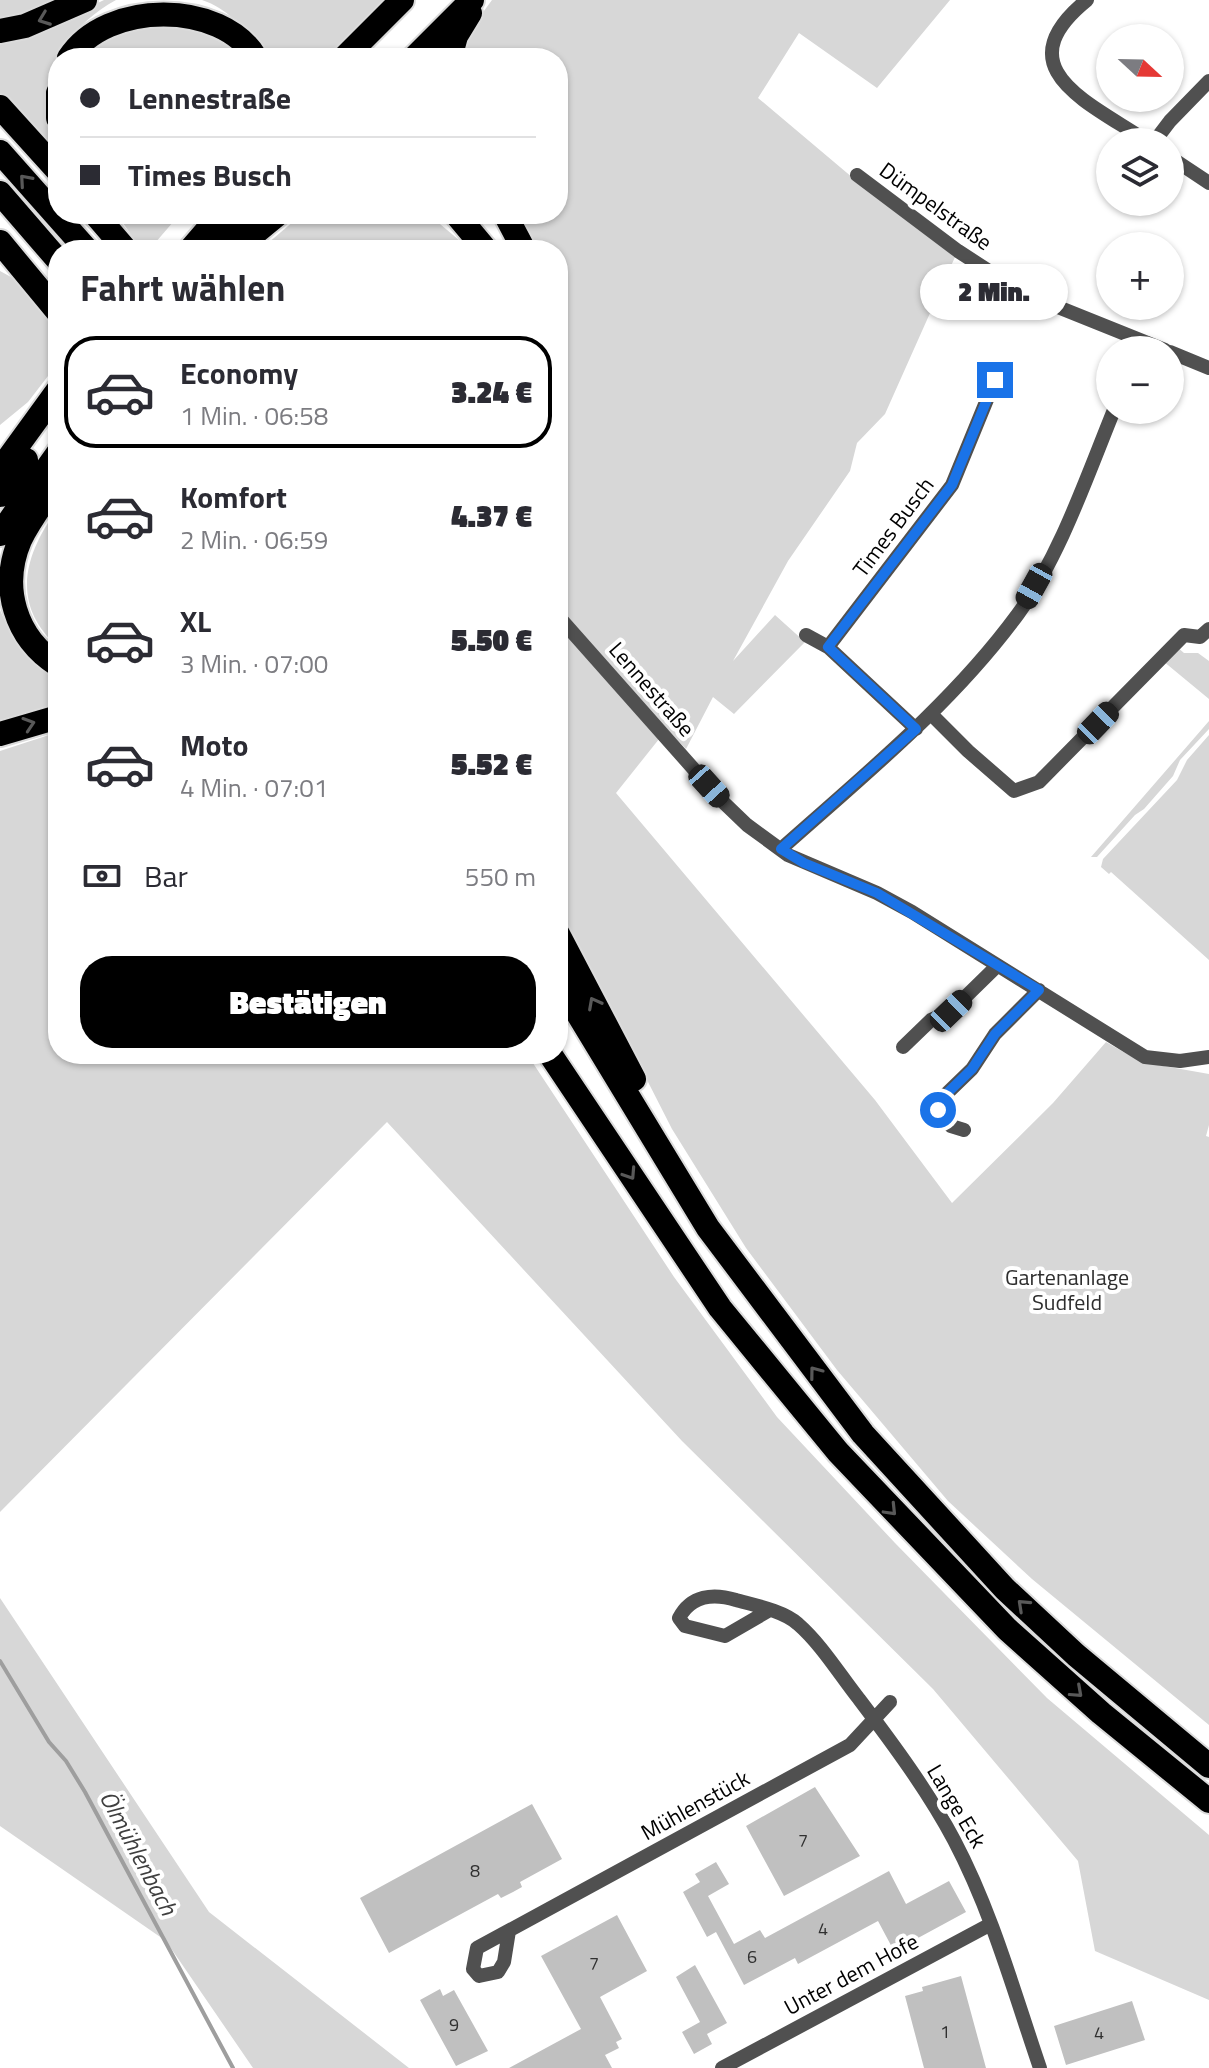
<!DOCTYPE html>
<html lang="de">
<meta charset="utf-8">
<style>
:root{--surface:#fff;--page:#f7f7f7;--text:#2b2b33;--muted:#7c7c81;--line:#e1e1e2;--accent:#000}
body{margin:0;font-family:"Titillium Web",sans-serif;background:var(--page);color:var(--text);height:100vh;display:flex;flex-direction:column;font-size:30px;white-space:nowrap}
*{box-sizing:border-box;margin:0}
p{font-size:26px;color:var(--muted)}
.icon{flex:none;width:44px;height:44px;fill:none;stroke:currentColor;stroke-width:2;stroke-linecap:round;stroke-linejoin:round}
.map{position:relative;flex:1;overflow:hidden}
.drawer{position:absolute;left:48px;top:240px;width:520px;height:824px;display:flex;flex-direction:column;background:var(--surface);border-radius:32px;box-shadow:0 2px 6px #0004}
.drawer>*{flex:none}
.hud{position:absolute;left:48px;top:48px;width:520px;height:176px;border-radius:32px;box-shadow:0 2px 6px #0004;display:grid;align-content:center;height:176px;padding:0 32px;background:var(--surface)}
.needle{width:52px;rotate:112deg}
.tools{position:absolute;left:1096px;top:24px;display:grid;gap:16px}
.tools a{display:grid;place-items:center;width:88px;height:88px;border-radius:50%;background:var(--surface);box-shadow:0 2px 6px #0004;font-size:40px}
.end{position:absolute;width:36px;height:36px;margin:-18px;border:10px solid #1a73e8;background:#fff;box-shadow:0 0 0 4px #fff}
.from{border-radius:50%}
.bubble{position:absolute;height:56px;border-radius:28px;background:var(--surface);box-shadow:0 2px 6px #0004;font-size:26px;font-weight:800;line-height:56px;text-align:center}
.car{position:absolute;width:24px;height:48px;margin:-24px -12px;border-radius:10px;box-shadow:0 0 6px 2px #0007;background:linear-gradient(#222 24%,#8ab4d8 0 40%,#222 0 76%,#8ab4d8 0 86%,#222 0)}
.hud b{display:flex;align-items:center;gap:28px;height:76px;font-size:30px}
.hud b+b{border-top:2px solid var(--line)}
.hud i{width:20px;height:20px;background:var(--text)}
ul{padding:0;list-style:none}
li{display:flex;align-items:center;gap:24px;height:112px;margin:0 16px 12px;padding:0 16px;border:4px solid transparent;border-radius:32px}
li div{flex:1}
li b{display:block;font-size:30px}
li em{font-style:normal;font-weight:800}
li.active{border-color:var(--accent)}
li>.icon{width:72px;height:72px;stroke-width:1.5}
h2{padding:0 32px;font-size:36px;line-height:96px}
.pay{display:flex;align-items:center;gap:20px;height:88px;padding:0 32px;font-size:30px}
.pay p{margin-inline-start:auto}
.action{display:flex;gap:16px;margin-top:auto;padding:16px 32px}
.action a{flex:1;height:92px;border-radius:32px;background:var(--accent);color:#fff;font-size:32px;font-weight:800;line-height:92px;text-align:center}
.map>svg:first-child{display:block}
.green{fill:#d7d7d7}
.lines{fill:none;stroke-linecap:round;stroke-linejoin:round}
.stream{stroke:#9e9e9e;stroke-width:4}
.building{fill:#c0c0c0}
.highway-casing{stroke:#dbdbdb;stroke-width:28}
.street{stroke:#505050;stroke-width:14}
.highway{stroke:#000;stroke-width:24}
.oneway{stroke:#595959}
.route{stroke:#1a73e8;stroke-width:10}
.labels{text-anchor:middle;stroke-width:8;stroke-linejoin:round;paint-order:stroke}
.number-label{font-size:18px;fill:#303030}
.street-label{font-size:22px;fill:#000;stroke:#fff}
.park-label{font-size:22px;fill:#2e2e2e;stroke:#fff}
.water-label{font-size:24px;font-style:italic;fill:#3f3f3f;stroke:#fff}
</style>
<div class="map">
<svg width="1209" height="2068" viewBox="0 0 1209 2068">
<rect width="100%" height="100%" fill="#fff"/>
<path class="green" d="M 0,0 L 65,0 L 11,19 L 0,19 Z
M 104,0 L 116,0 C 70,25 44,67 48,120 C 49,133 58,144 58,157 L 0,94 L 0,37 L 54,24 Z
M 202,0 L 385,0 L 326,58 L 264,58 C 247,33 232,10 202,0 Z
M 492,0 L 950,0 L 877,88 L 799,33 L 758,98 L 853,178 L 955,257 L 885,414 L 857,443 L 850,471 L 788,561 L 733,661 L 775,615 L 805,642 L 734,714 L 713,697 L 686,749 L 667,729 L 616,793 L 875,1100 L 952,1203 L 1053,1103 L 1106,1042 L 1141,1062 L 1209,1074 L 1209,1125 L 1206,1136 L 1209,1137 L 1209,1725 L 1032,1579 L 948,1501 L 837,1370 L 746,1248 L 672,1129 L 566,921 L 558,903 L 558,250 L 532,250 L 514,214 L 558,214 L 558,58 L 461,58 L 470,30 Z
M 187,16 L 232,45 L 240,58 L 83,58 L 99,39 Z
M 117,214 L 180,214 L 149,250 L 141,250 Z
M 302,214 L 428,214 L 459,240 L 467,250 L 260,250 Z
M 0,271 L 11,277 L 58,330 L 58,363 L 28,402 L 0,425 Z
M 58,508 L 58,647 C 10,604 24,555 58,508 Z
M 0,610 C 13,640 28,660 58,675 L 58,704 L 0,722 Z
M 1176,646 L 1184,653 L 1198,653 L 1209,661 L 1209,699 L 1163,661 Z
M 1209,721 L 1209,729 L 1180,760 L 1173,776 L 1144,809 L 1135,815 L 1097,857 L 1091,857 Z
M 58,732 L 58,1054 L 527,1054 L 674,1277 L 777,1417 L 895,1543 L 1047,1698 L 1209,1835 L 1209,2000 L 1095,1951 L 1078,1861 L 933,1689 L 682,1441 L 387,1122 L 0,1512 L 0,751 Z
M 1209,735 L 1209,960 L 1111,872 L 1109,874 L 1101,867 L 1103,859 L 1177,780 L 1187,760 Z
M 0,1598 L 209,1912 L 409,2068 L 253,2068 L 166,1941 L 0,1826 Z"/>
<g class="lines">
<path class="stream" d="M 0,1661 L 49,1742 L 66,1761 L 85,1792 L 233,2068"/>
</g>
<path class="building" d="M 815,1787 L 860,1856 L 784,1896 L 746,1826 Z
M 532,1804 L 562,1859 L 520,1882 L 522,1887 L 513,1892 L 501,1898 L 498,1894 L 389,1953 L 360,1898 Z
M 716,1862 L 729,1884 L 708,1896 L 734,1944 L 760,1930 L 765,1938 L 889,1871 L 906,1904 L 949,1881 L 966,1912 L 894,1951 L 878,1921 L 798,1964 L 795,1958 L 744,1985 L 716,1932 L 707,1937 L 683,1892 L 700,1882 L 695,1874 Z
M 617,1915 L 647,1971 L 600,1997 L 622,2039 L 616,2042 L 619,2048 L 605,2055 L 612,2068 L 509,2068 L 581,2029 L 541,1956 Z
M 695,1965 L 727,2023 L 707,2034 L 712,2044 L 694,2054 L 682,2032 L 700,2022 L 676,1977 Z
M 961,1976 L 986,2068 L 924,2068 L 905,1996 L 923,1991 L 922,1987 Z
M 440,1989 L 443,1996 L 454,1990 L 488,2051 L 456,2066 L 420,2000 Z
M 1132,2001 L 1145,2040 L 1066,2065 L 1054,2026 Z"/>
<g class="lines">
<g class="highway-casing">
<path id="highway" d="M 0,31 L 25,26 L 85,0
M 69,58 C 106,0 222,0 256,58
M 344,58 L 402,0
M 414,58 L 472,0
M 450,58 L 456,36 L 470,13
M 58,93 L 58,118
M 0,107 L 58,171
M 0,152 L 87,250
M 0,193 L 58,260
M 95,214 L 126,250
M 456,214 L 486,250
M 505,214 L 524,250
M 0,242 L 58,312
M 190,250 L 221,214
M 217,250 L 248,214
M 234,250 L 278,214
M 0,470 L 58,390
M 58,481 C 45,500 30,519 20,540 C 0,587 15,638 58,665
M 0,495 L 26,460
M 0,534 L 58,453
M 0,734 L 58,717
M 558,934 L 634,1079
M 558,981 L 708,1228 L 863,1434 L 1005,1589 L 1076,1655 L 1209,1766
M 550,1054 L 720,1308 L 838,1452 L 1007,1629 L 1101,1713 L 1209,1801"/>
</g>
<path class="street" d="M 1087,0 C 1002,69 1091,103 1148,142
M 1154,142 L 1170,121 L 1209,81
M 1170,157 L 1209,183
M 857,175 L 958,251 L 1023,293 L 1165,350
M 1170,352 L 1209,368
M 558,616 L 722,801 L 747,825 L 788,855 L 877,893 L 912,912 L 1145,1057 L 1180,1061 L 1209,1057
M 806,635 L 828,647
M 932,715 L 968,751 L 1014,791 L 1039,782 L 1184,635 L 1200,637 L 1209,629
M 916,729 L 828,647 L 952,485 L 995,380
M 781,849 C 864,775 952,704 1018,614 C 1060,556 1087,476 1114,410
M 903,1047 L 931,1020 L 951,1011 L 997,966
M 964,1130 L 951,1126 L 938,1110 L 939,1101 L 972,1069 L 995,1034 L 1039,990
M 768,1611 L 725,1636 L 685,1626 L 679,1618 C 691,1595 713,1593 736,1600 C 754,1605 784,1611 798,1624 C 821,1644 840,1675 859,1699 C 893,1744 928,1791 954,1840 C 992,1912 1014,1992 1040,2068
M 509,1931 L 504,1962 L 498,1972 L 479,1976 L 473,1969 L 477,1948 L 850,1745 L 890,1702
M 722,2068 L 991,1924"/>
<use href="#highway" class="highway"/>
</g>
<defs><path id="oneway-chevron" d="M-2-3.5L2.5 0L-2 3.5" fill="none" stroke-width="1.6" stroke-linecap="round" stroke-linejoin="round" transform="scale(2)"/></defs>
<g class="oneway">
<use href="#oneway-chevron" transform="translate(44 19) rotate(159)"/>
<use href="#oneway-chevron" transform="translate(25 180) rotate(-131)"/>
<use href="#oneway-chevron" transform="translate(29 724) rotate(-18)"/>
<use href="#oneway-chevron" transform="translate(594 1003) rotate(-118)"/>
<use href="#oneway-chevron" transform="translate(630 1174) rotate(57)"/>
<use href="#oneway-chevron" transform="translate(815 1372) rotate(-127)"/>
<use href="#oneway-chevron" transform="translate(891 1510) rotate(46)"/>
<use href="#oneway-chevron" transform="translate(1023 1605) rotate(-137)"/>
<use href="#oneway-chevron" transform="translate(1077 1692) rotate(42)"/>
</g>
<g class="lines">
<path class="route" d="M 938,1110 L 939,1101 L 972,1069 L 995,1034 L 1039,990 L 877,893 L 804,863 L 781,849 L 916,729 L 828,647 L 952,485 L 995,380"/>
</g>
<g class="labels">
<g class="number-label">
<text x="803" y="1847">7</text>
<text x="475" y="1877">8</text>
<text x="823" y="1935">4</text>
<text x="752" y="1963">6</text>
<text x="594" y="1970">7</text>
<text x="454" y="2031">9</text>
<text x="945" y="2038">1</text>
<text x="1099" y="2039">4</text>
</g>
<g class="street-label">
<text transform="translate(936 206) rotate(36)" y="8">Dümpelstraße</text>
<text transform="translate(893 527) rotate(-53)" y="8">Times Busch</text>
<text transform="translate(652 689) rotate(49)" y="8">Lennestraße</text>
<text transform="translate(695 1805) rotate(-29)" y="8">Mühlenstück</text>
<text transform="translate(957 1806) rotate(59)" y="8">Lange Eck</text>
<text transform="translate(851 1974) rotate(-28)" y="8">Unter dem Hofe</text>
</g>
<g class="park-label">
<text x="1067" y="1285">Gartenanlage<tspan x="1067" dy="25">Sudfeld</tspan></text>
</g>
<g class="water-label">
<text transform="translate(138 1853) rotate(62)" y="8">Ölmühlenbach</text>
</g>
</g>
</svg>
<div class="tools">
<a><svg class="needle" viewBox="-14 -14 28 28"><path d="M0-13l5 13h-10z" fill="#e53935"/><path d="M0 13l5-13h-10z" fill="#7c7c81"/></svg></a>
<a><svg class="icon" aria-label="layers" viewBox="0 0 24 24"><path d="M12 4l9 5-9 5-9-5zM3 14l9 5 9-5"/></svg></a>
<a>+</a>
<a>−</a>
</div>
<i class="end from" style="left:938px;top:1110px"></i>
<i class="end" style="left:995px;top:380px"></i>
<div class="bubble" style="left:920px;top:264px;width:148px">2 Min.</div>
<i class="car" style="left:1034px;top:586px;rotate:209deg"></i>
<i class="car" style="left:1098px;top:723px;rotate:44deg"></i>
<i class="car" style="left:709px;top:786px;rotate:138deg"></i>
<i class="car" style="left:951px;top:1011px;rotate:46deg"></i>
<div class="hud">
<b><i class="from"></i>Lennestraße</b>
<b><i></i>Times Busch</b>
</div>
<section class="drawer">
<h2>Fahrt wählen</h2>
<ul>
<li class="active"><svg class="icon" aria-label="car" viewBox="0 0 24 24"><path d="M5 17H2v-5l4-1 3-4h7l3 4 3 1v5h-3M9 17h6M6 11h13"/><circle cx="7" cy="17" r="2"/><circle cx="17" cy="17" r="2"/></svg><div><b>Economy</b><p>1 Min. · 06:58</p></div><em>3.24 €</em></li>
<li><svg class="icon" aria-label="car" viewBox="0 0 24 24"><path d="M5 17H2v-5l4-1 3-4h7l3 4 3 1v5h-3M9 17h6M6 11h13"/><circle cx="7" cy="17" r="2"/><circle cx="17" cy="17" r="2"/></svg><div><b>Komfort</b><p>2 Min. · 06:59</p></div><em>4.37 €</em></li>
<li><svg class="icon" aria-label="car" viewBox="0 0 24 24"><path d="M5 17H2v-5l4-1 3-4h7l3 4 3 1v5h-3M9 17h6M6 11h13"/><circle cx="7" cy="17" r="2"/><circle cx="17" cy="17" r="2"/></svg><div><b>XL</b><p>3 Min. · 07:00</p></div><em>5.50 €</em></li>
<li><svg class="icon" aria-label="car" viewBox="0 0 24 24"><path d="M5 17H2v-5l4-1 3-4h7l3 4 3 1v5h-3M9 17h6M6 11h13"/><circle cx="7" cy="17" r="2"/><circle cx="17" cy="17" r="2"/></svg><div><b>Moto</b><p>4 Min. · 07:01</p></div><em>5.52 €</em></li>
</ul>
<div class="pay"><svg class="icon" aria-label="cash" viewBox="0 0 24 24"><path d="M3 7h18v10H3z"/><circle cx="12" cy="12" r="2"/></svg>Bar<p>550 m</p></div>
<div class="action"><a>Bestätigen</a></div>
</section>
</div>
